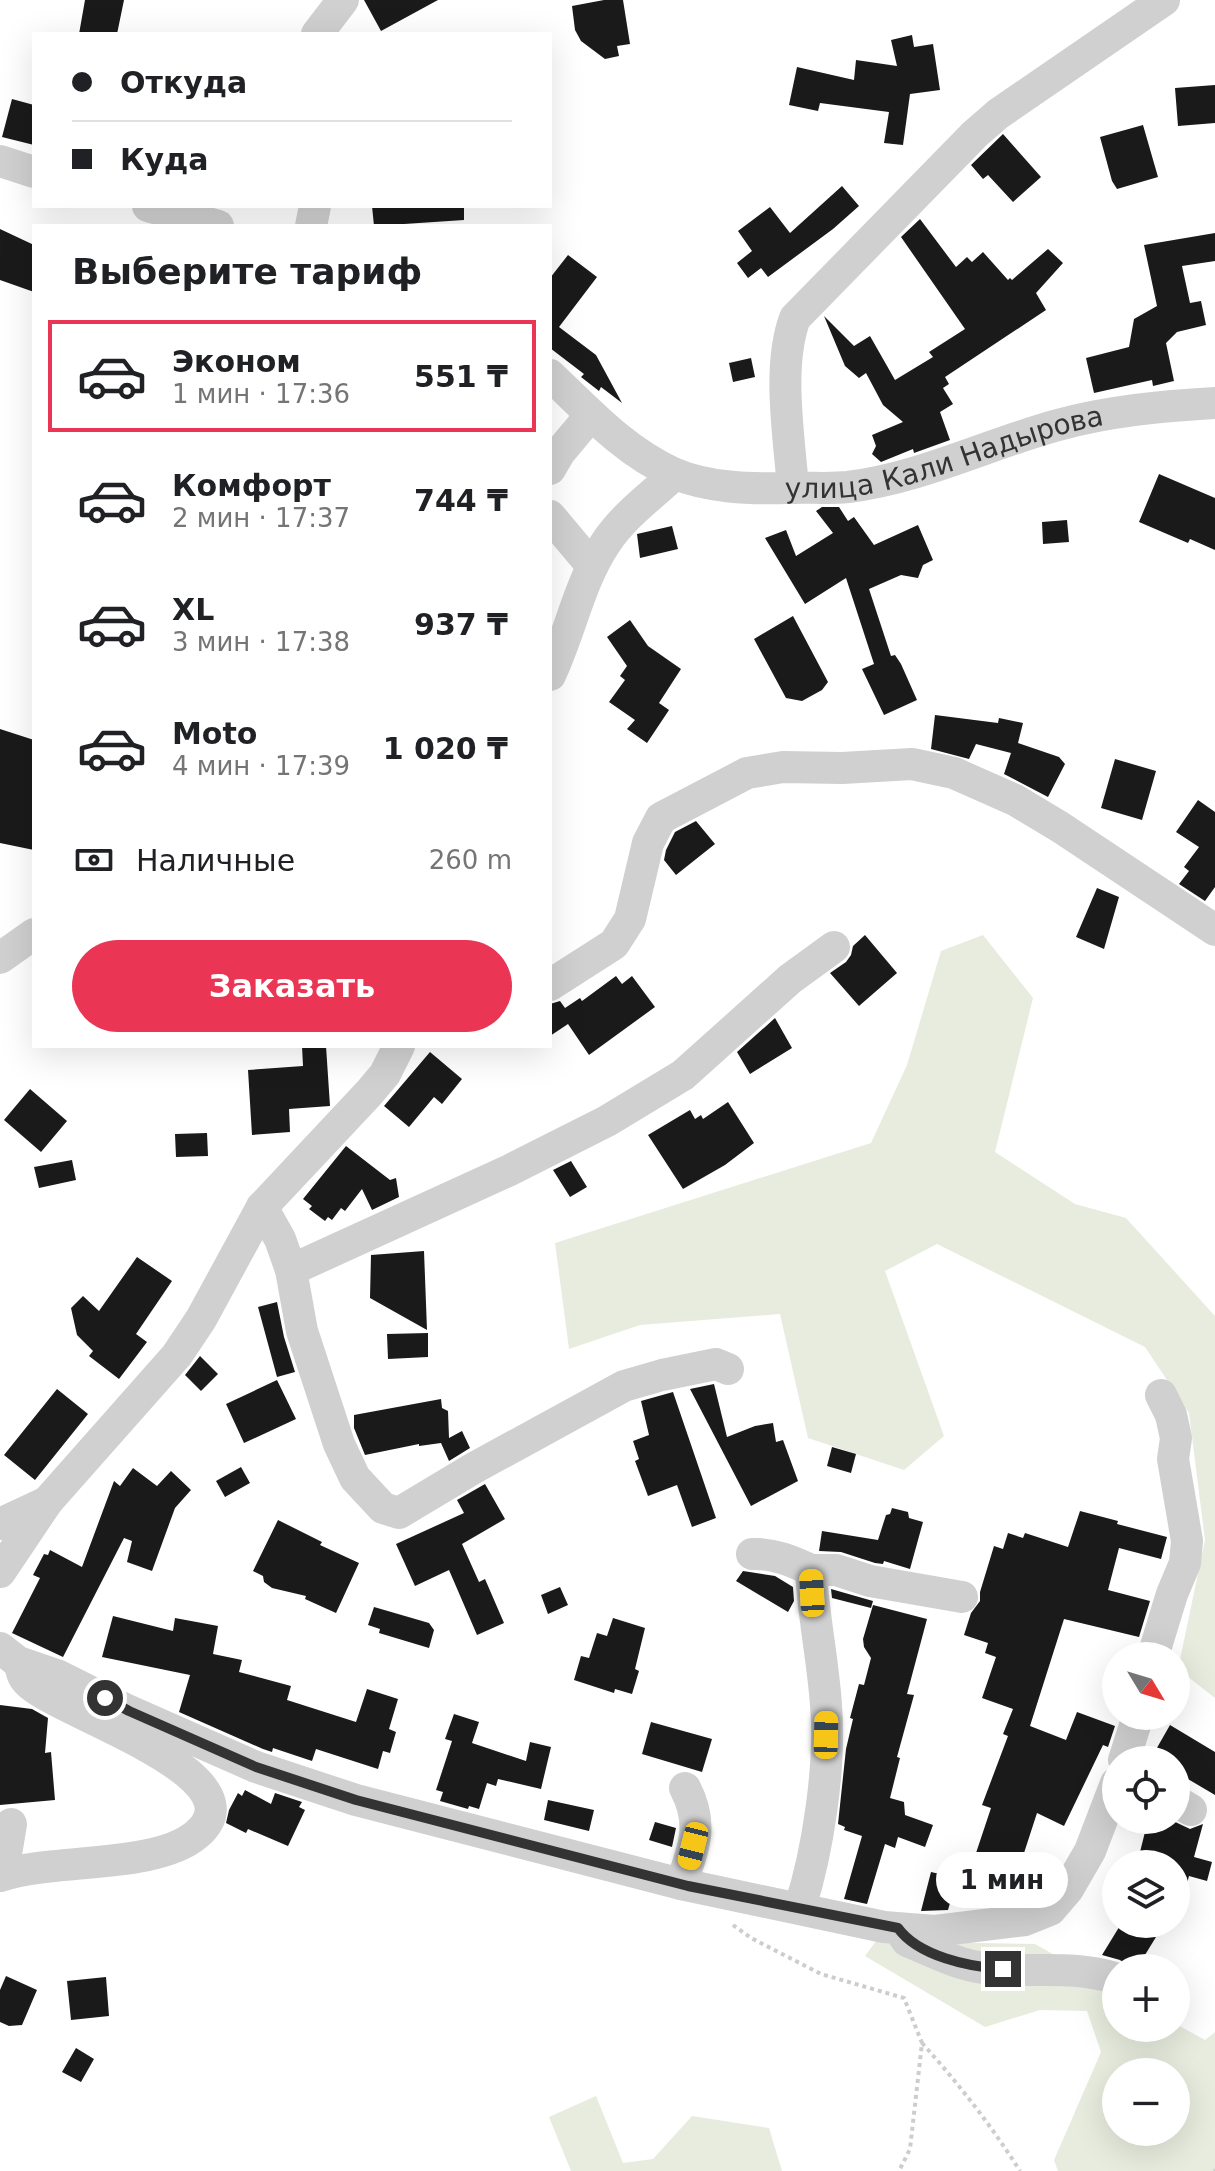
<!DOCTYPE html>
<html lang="ru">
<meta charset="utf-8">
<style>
:root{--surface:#fff;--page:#f6f6f6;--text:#202124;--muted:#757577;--line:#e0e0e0;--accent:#ea3554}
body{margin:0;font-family:"DejaVu Sans",sans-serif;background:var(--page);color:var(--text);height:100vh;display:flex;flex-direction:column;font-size:30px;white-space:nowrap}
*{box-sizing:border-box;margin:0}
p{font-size:26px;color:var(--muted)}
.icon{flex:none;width:44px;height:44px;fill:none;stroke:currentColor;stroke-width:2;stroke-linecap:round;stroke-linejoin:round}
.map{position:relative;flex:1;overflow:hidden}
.side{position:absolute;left:32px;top:224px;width:520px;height:824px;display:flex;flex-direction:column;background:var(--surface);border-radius:0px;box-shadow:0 8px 32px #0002}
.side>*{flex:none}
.hud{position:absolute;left:32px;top:32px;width:520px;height:176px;border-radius:0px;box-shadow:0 8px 32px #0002;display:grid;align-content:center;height:176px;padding:0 40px;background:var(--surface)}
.needle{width:52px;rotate:128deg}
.buttons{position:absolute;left:1102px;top:1642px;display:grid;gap:16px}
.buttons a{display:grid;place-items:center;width:88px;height:88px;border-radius:50%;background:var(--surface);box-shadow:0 8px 32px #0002;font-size:40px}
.end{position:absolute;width:36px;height:36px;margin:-18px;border:10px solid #333;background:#fff;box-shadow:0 0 0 4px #fff}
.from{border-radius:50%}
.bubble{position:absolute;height:56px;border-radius:28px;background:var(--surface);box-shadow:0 8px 32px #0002;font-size:26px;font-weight:700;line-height:56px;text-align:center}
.car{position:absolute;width:24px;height:48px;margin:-24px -12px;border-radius:10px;box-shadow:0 0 6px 2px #0007;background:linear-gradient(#f5c518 24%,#345 0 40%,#f5c518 0 76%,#345 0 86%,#f5c518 0)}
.hud b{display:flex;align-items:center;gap:28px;height:76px;font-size:30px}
.hud b+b{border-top:2px solid var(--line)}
.hud i{width:20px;height:20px;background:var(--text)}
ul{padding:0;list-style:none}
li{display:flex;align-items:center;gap:24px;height:112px;margin:0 16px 12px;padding:0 24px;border:4px solid transparent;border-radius:0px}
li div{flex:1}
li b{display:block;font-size:30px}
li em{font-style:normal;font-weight:700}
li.current{border-color:var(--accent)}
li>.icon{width:72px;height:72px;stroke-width:1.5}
h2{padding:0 40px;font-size:36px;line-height:96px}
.pay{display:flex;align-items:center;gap:20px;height:88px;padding:0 40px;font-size:30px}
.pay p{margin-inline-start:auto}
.primary-button{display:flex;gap:16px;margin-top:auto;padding:16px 40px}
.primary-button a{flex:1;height:92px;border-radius:48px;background:var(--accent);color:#fff;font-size:32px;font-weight:700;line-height:92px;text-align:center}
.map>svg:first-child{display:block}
.green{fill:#e7ecde;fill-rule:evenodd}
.building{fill:#1a1a1a}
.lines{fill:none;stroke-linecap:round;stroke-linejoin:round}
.path{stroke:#cdcdcd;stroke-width:4;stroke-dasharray:4 4;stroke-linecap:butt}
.minor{stroke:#d0d0d0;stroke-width:32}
.route{stroke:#333;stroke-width:10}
.labels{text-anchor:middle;stroke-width:8;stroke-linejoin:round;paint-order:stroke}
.street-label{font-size:28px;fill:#333;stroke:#fff}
</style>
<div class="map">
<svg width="1215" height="2171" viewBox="0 0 1215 2171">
<rect width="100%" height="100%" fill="#fff"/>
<path class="green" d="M 983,935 L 1033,998 L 995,1152 L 1075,1204 L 1126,1218 L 1215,1316 L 1215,1698 L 1178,1669 L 1205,1540 L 1189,1413 L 1145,1347 L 937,1244 L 885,1271 L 944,1436 L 904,1470 L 808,1438 L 780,1314 L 640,1325 L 569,1349 L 555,1243 L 871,1143 L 907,1065 L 941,951 Z
M 876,1941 L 1035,1944 L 1116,1990 L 1116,2028 L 1176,2028 L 1176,2024 L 1205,2040 L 1215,2032 L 1215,2171 L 1058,2171 L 1054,2160 L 1101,2052 L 1087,2011 L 1040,2010 L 985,2027 L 865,1956 ZM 1116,2072 L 1176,2072 L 1176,2132 L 1116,2132 Z
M 596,2096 L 623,2163 L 653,2159 L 692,2116 L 769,2128 L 782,2171 L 571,2171 L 549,2117 Z"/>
<path class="building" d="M 85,0 L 124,0 L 117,34 L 79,34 Z
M 364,0 L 438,0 L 381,31 Z
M 604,0 L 623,0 L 630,44 L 617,46 L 619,56 L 605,59 L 581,41 L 575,30 L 572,6 Z
M 912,35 L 914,47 L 933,44 L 940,90 L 910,94 L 903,145 L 884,143 L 889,112 L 820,103 L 818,111 L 789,105 L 797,67 L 854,80 L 856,60 L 897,66 L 891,40 Z
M 1215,85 L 1215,123 L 1178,126 L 1175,88 Z
M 12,99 L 34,105 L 34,145 L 2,137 Z
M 1143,125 L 1158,177 L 1117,189 L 1112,181 L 1100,137 Z
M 1003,134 L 1041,177 L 1013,202 L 988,175 L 983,179 L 971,165 Z
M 842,186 L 859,206 L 833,229 L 768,277 L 761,268 L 748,278 L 737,263 L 752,251 L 738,231 L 770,207 L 790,233 Z
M 372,206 L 464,206 L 464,220 L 374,226 Z
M 920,219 L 956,267 L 967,257 L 972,262 L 983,252 L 1008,280 L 1010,278 L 1012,280 L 1048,249 L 1063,263 L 1036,293 L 1046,310 L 945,377 L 949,384 L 943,388 L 953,404 L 940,412 L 950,440 L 914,453 L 913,449 L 881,462 L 872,454 L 876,446 L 872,435 L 903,422 L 883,405 L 866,373 L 859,378 L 845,366 L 824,316 L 854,346 L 870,336 L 895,380 L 933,357 L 929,352 L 965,329 L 901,237 Z
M 0,229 L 34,245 L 34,292 L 0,280 Z
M 1215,233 L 1215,261 L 1182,266 L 1190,303 L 1201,301 L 1206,325 L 1177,332 L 1166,343 L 1174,381 L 1153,386 L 1152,380 L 1094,393 L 1086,358 L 1129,347 L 1134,319 L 1157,306 L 1144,245 Z
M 568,255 L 597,277 L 559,327 L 596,355 L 622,403 L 601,387 L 599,391 L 581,377 L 584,374 L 550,348 L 550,278 Z
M 751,358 L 755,377 L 733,382 L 729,363 Z
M 1159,474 L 1215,498 L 1215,550 L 1190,539 L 1188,543 L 1139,522 Z
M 822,507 L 839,507 L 848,521 L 854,517 L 874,545 L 918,525 L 933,560 L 923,565 L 918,578 L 901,575 L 869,589 L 891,656 L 895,655 L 901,664 L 917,700 L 884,715 L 862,669 L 874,664 L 846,578 L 805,604 L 765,538 L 786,530 L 796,556 L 833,533 L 816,511 Z
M 1067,520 L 1069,542 L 1043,544 L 1042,522 Z
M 672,526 L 678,549 L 640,558 L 637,534 Z
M 793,616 L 828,682 L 822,690 L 802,701 L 786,698 L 754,639 Z
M 630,620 L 648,646 L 681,669 L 659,703 L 669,710 L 647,743 L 627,729 L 635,720 L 609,702 L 625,680 L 620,676 L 627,666 L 607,637 Z
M 935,715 L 998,723 L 999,718 L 1023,723 L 1018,743 L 1059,757 L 1065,764 L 1048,797 L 1004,774 L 1011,753 L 976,744 L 969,759 L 931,749 Z
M 0,729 L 34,740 L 34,850 L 0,843 Z
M 1115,759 L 1156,771 L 1142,820 L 1101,808 Z
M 1198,800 L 1215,812 L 1215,887 L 1205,901 L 1179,884 L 1189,871 L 1184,867 L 1199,847 L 1176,832 Z
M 696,821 L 715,844 L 676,875 L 664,860 L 666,850 L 675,832 Z
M 1097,888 L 1119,897 L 1104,949 L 1076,937 Z
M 865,935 L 897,973 L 859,1006 L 830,973 L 846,962 L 851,955 L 853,946 Z
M 616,976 L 622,984 L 632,976 L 655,1007 L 589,1055 L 568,1024 L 550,1036 L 550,1004 L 560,1001 L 565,1008 L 580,998 L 582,1001 Z
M 775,1018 L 792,1048 L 750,1074 L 737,1052 Z
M 302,1046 L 326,1046 L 330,1106 L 289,1109 L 290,1132 L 252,1135 L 248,1070 L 303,1066 Z
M 430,1052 L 462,1079 L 442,1104 L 434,1097 L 409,1127 L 384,1106 Z
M 30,1089 L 67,1121 L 41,1152 L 4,1120 Z
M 728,1102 L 754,1143 L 725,1165 L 683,1189 L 648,1135 L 690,1110 L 695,1119 L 701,1115 L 703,1119 Z
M 207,1133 L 208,1156 L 176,1157 L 175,1134 Z
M 346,1146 L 390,1180 L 396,1178 L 399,1197 L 372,1210 L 362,1189 L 345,1211 L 341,1208 L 332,1220 L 328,1217 L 325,1221 L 309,1209 L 312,1206 L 303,1199 Z
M 72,1160 L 76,1180 L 39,1188 L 34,1167 Z
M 571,1161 L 587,1187 L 570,1197 L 553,1170 Z
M 424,1251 L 427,1330 L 370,1298 L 371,1255 Z
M 137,1257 L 172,1281 L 136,1334 L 147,1342 L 119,1379 L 89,1356 L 93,1351 L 77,1335 L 71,1308 L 83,1296 L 99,1311 Z
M 277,1302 L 284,1337 L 295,1372 L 277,1377 L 258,1307 Z
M 428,1333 L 428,1357 L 388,1359 L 387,1334 Z
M 200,1356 L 218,1374 L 201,1391 L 185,1375 Z
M 277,1380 L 296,1419 L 244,1443 L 226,1404 Z
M 714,1384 L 727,1437 L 755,1426 L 773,1423 L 776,1442 L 783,1440 L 798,1481 L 751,1506 L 690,1389 Z
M 57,1389 L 88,1414 L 35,1480 L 4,1455 Z
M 673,1392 L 716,1518 L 692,1527 L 677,1485 L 648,1496 L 635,1461 L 639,1459 L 633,1441 L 649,1435 L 641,1401 Z
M 441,1399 L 442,1408 L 448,1411 L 449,1438 L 462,1431 L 470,1448 L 449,1461 L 441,1443 L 419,1446 L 419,1444 L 365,1455 L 354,1428 L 354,1415 Z
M 832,1447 L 856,1454 L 851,1473 L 827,1466 Z
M 241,1467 L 250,1483 L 225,1497 L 216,1481 Z
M 133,1468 L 157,1486 L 171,1471 L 191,1490 L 175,1508 L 152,1571 L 127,1562 L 132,1541 L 124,1538 L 63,1657 L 12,1633 L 40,1578 L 33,1575 L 44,1554 L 48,1555 L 50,1550 L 82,1567 L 114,1481 L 120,1486 Z
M 485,1484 L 505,1519 L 462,1544 L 479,1582 L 485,1579 L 504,1623 L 477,1635 L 449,1570 L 415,1586 L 396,1544 L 464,1513 L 457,1500 Z
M 892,1508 L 908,1512 L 909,1518 L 923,1522 L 910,1569 L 884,1561 L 883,1564 L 875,1563 L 841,1552 L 819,1551 L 822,1531 L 878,1540 L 886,1515 L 890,1514 Z
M 1080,1511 L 1118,1521 L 1117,1524 L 1167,1537 L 1161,1559 L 1119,1548 L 1108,1590 L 1150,1601 L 1139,1637 L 1064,1619 L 1030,1726 L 1066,1740 L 1077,1712 L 1115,1726 L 1108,1747 L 1103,1745 L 1064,1826 L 1037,1813 L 1024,1853 L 1045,1859 L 1038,1880 L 1018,1874 L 1017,1876 L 973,1862 L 991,1808 L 982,1805 L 1008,1736 L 1003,1734 L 1013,1709 L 982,1698 L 996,1657 L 985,1653 L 988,1643 L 964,1635 L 971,1613 L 980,1601 L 980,1592 L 994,1546 L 1003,1549 L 1008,1533 L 1023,1538 L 1025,1533 L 1068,1547 Z
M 278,1520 L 322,1542 L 320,1545 L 359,1563 L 336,1613 L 305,1599 L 306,1596 L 272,1588 L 264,1582 L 263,1576 L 253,1571 Z
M 743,1571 L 775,1576 L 793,1587 L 794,1601 L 788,1612 L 736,1581 Z
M 560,1587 L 568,1605 L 548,1614 L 541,1595 Z
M 831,1589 L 873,1601 L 871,1608 L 832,1598 Z
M 873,1605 L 927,1619 L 907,1694 L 914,1695 L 897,1757 L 900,1758 L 890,1798 L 904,1802 L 905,1815 L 933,1825 L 925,1847 L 898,1837 L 895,1848 L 885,1844 L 867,1904 L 844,1899 L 862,1836 L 844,1830 L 845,1827 L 838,1824 L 846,1749 L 853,1719 L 850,1718 L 859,1684 L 864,1685 L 871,1658 L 864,1647 L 863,1639 Z
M 374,1607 L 429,1623 L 434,1630 L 429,1648 L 379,1633 L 380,1629 L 368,1625 Z
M 113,1616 L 173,1631 L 175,1618 L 218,1626 L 213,1654 L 242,1660 L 239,1672 L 291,1686 L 287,1700 L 356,1722 L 367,1689 L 398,1699 L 389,1729 L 396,1732 L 390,1753 L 383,1751 L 378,1769 L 316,1749 L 312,1761 L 273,1748 L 272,1752 L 263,1749 L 179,1712 L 190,1675 L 102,1657 Z
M 613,1618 L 645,1628 L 635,1669 L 639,1671 L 632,1694 L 615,1689 L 614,1693 L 574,1680 L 581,1656 L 589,1658 L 597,1633 L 607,1636 Z
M 0,1705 L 32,1709 L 48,1718 L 45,1753 L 51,1752 L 55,1800 L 0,1805 Z
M 454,1714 L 479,1722 L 472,1743 L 526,1761 L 530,1742 L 551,1747 L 541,1789 L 498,1779 L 496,1786 L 487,1783 L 479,1809 L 469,1806 L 468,1809 L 440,1801 L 443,1792 L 436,1790 L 452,1741 L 445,1739 Z
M 651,1722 L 712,1739 L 702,1772 L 642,1754 Z
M 1170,1725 L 1215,1752 L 1215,1795 L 1176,1772 L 1176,1760 L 1166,1760 L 1154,1753 Z
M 245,1790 L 271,1804 L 275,1793 L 302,1802 L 299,1807 L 305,1810 L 288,1846 L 248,1829 L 246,1833 L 226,1823 L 229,1810 L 238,1793 L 242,1796 Z
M 548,1800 L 594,1810 L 589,1831 L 544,1820 Z
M 1148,1820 L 1171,1820 L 1190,1829 L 1203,1824 L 1194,1857 L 1212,1862 L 1207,1881 L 1189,1876 L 1182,1903 L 1176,1902 L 1176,1864 L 1137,1864 Z
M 655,1822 L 676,1828 L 672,1847 L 649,1840 Z
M 931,1872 L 957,1878 L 948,1910 L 921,1911 Z
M 1121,1924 L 1135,1924 L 1156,1937 L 1137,1968 L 1131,1968 L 1120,1960 L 1102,1955 Z
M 6,1976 L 37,1990 L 22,2025 L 9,2026 L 0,2022 L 0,1990 Z
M 106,1977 L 109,2016 L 71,2020 L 67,1981 Z
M 76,2048 L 94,2059 L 81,2082 L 62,2072 Z"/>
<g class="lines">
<path class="path" d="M 733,1925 L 751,1938 L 821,1974 L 904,1998 L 922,2043 L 910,2149 L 899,2171
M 922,2043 C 958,2083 991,2125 1020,2171
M 1214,2171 L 1215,2170"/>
<g class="minor">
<path d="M 317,34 L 343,0"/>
<path d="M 0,161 L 34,172"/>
<path d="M 148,206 L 218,226"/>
<path d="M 311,226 L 315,206"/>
<path id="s1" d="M 550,375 C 588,411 624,451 673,473 C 708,488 750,489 787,488 C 807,487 828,489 848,487 C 921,478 988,444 1058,425 C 1109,411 1162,406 1215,403"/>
<path d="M 550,469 L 560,452 L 591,415"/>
<path d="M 793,488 C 789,436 777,366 795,318 L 975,134 L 998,114 L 1164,0"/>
<path d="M 550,516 L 592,566"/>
<path d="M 550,675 C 570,633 580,581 605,544 C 623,516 651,496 675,474"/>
<path d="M 0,958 L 34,934"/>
<path d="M 550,985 L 614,944 L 630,919 L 648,843 L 661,818 L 747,773 L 783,767 L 842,768 L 912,764 L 954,773 L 1015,800 L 1060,827 L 1215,930"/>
<path d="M 262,1207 L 280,1239 L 291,1270 L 302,1331 L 339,1444 L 355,1478 L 383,1508 L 399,1513 L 474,1468 L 624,1386 L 662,1375 L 716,1364 L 728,1369"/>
<path d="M 291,1270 L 510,1170 L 607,1121 L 683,1075 L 790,979 L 834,947"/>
<path d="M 0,1524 L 47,1502"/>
<path d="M 752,1554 C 773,1553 792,1561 811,1570"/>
<path d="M 0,1572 L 47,1502 L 177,1355 L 201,1319 L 262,1207 L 369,1093 L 385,1074 L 399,1046"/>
<path d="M 0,1648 L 18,1662 L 59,1676 L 129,1711 L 256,1767 L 356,1800 L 681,1884 L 884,1927 L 935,1931 L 1025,1920 L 1050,1910 L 1068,1889 L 1090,1851 L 1116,1783"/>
<path d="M 1153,1656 L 1172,1594 L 1185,1563 L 1187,1541 L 1173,1459 L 1176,1438 L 1171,1415 L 1161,1395"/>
<path d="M 1124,1760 L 1138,1716"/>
<path d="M 1176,1801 L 1191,1810"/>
<path d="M 6,1874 L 6,1854 L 11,1824"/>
<path d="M 0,1876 C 53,1858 155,1869 196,1835 C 269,1774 48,1711 26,1680 C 23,1677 22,1673 21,1669"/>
<path d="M 681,1884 C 694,1848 704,1824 685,1788"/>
<path d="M 800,1907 C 818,1851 831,1765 826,1705 C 823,1660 813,1615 811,1570 L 836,1570 L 870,1581 L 962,1597"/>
<path d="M 900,1930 L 907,1941 C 931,1951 958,1965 984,1968 C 1030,1974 1068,1964 1115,1978"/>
</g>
</g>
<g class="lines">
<path class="route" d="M 105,1698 L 129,1711 L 256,1767 L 356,1800 L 688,1886 L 898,1928 C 918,1956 969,1967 1003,1969"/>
</g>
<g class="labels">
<g class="street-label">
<text dy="10" stroke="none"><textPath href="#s1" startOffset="436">улица Кали Надырова</textPath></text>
</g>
</g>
</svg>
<div class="buttons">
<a><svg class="needle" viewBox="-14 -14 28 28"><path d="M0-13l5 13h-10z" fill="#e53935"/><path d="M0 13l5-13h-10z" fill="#757577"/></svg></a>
<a><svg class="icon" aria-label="locate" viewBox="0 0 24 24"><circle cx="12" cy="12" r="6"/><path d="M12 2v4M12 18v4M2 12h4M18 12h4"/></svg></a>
<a><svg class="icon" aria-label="layers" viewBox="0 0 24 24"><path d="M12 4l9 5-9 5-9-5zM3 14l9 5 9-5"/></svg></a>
<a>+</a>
<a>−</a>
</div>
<i class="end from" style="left:105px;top:1698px"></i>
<i class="end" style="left:1003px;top:1969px"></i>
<div class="bubble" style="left:936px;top:1852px;width:132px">1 мин</div>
<i class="car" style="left:812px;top:1593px;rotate:357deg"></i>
<i class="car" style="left:826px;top:1735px;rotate:1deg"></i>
<i class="car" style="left:693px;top:1846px;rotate:194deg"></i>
<div class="hud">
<b><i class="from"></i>Откуда</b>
<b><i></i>Куда</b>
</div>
<section class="side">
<h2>Выберите тариф</h2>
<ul>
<li class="current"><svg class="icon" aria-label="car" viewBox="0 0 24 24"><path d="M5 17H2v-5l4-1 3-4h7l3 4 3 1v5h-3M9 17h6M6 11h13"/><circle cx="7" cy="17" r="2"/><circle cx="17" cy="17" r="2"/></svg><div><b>Эконом</b><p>1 мин · 17:36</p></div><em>551 ₸</em></li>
<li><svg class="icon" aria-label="car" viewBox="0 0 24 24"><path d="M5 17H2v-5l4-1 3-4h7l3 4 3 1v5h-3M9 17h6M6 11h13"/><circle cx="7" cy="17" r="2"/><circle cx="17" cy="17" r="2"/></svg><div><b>Комфорт</b><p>2 мин · 17:37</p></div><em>744 ₸</em></li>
<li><svg class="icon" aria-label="car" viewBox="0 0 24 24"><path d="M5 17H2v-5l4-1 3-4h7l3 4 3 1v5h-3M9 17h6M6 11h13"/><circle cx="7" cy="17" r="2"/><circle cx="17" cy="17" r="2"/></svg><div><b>XL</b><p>3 мин · 17:38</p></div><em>937 ₸</em></li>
<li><svg class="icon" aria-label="car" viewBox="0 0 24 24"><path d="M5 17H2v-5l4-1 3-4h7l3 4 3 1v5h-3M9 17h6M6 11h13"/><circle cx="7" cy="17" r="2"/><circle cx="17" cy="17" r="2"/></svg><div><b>Moto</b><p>4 мин · 17:39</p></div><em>1 020 ₸</em></li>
</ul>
<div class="pay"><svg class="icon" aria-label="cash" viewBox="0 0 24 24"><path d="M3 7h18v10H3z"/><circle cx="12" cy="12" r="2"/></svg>Наличные<p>260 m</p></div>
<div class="primary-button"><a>Заказать</a></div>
</section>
</div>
